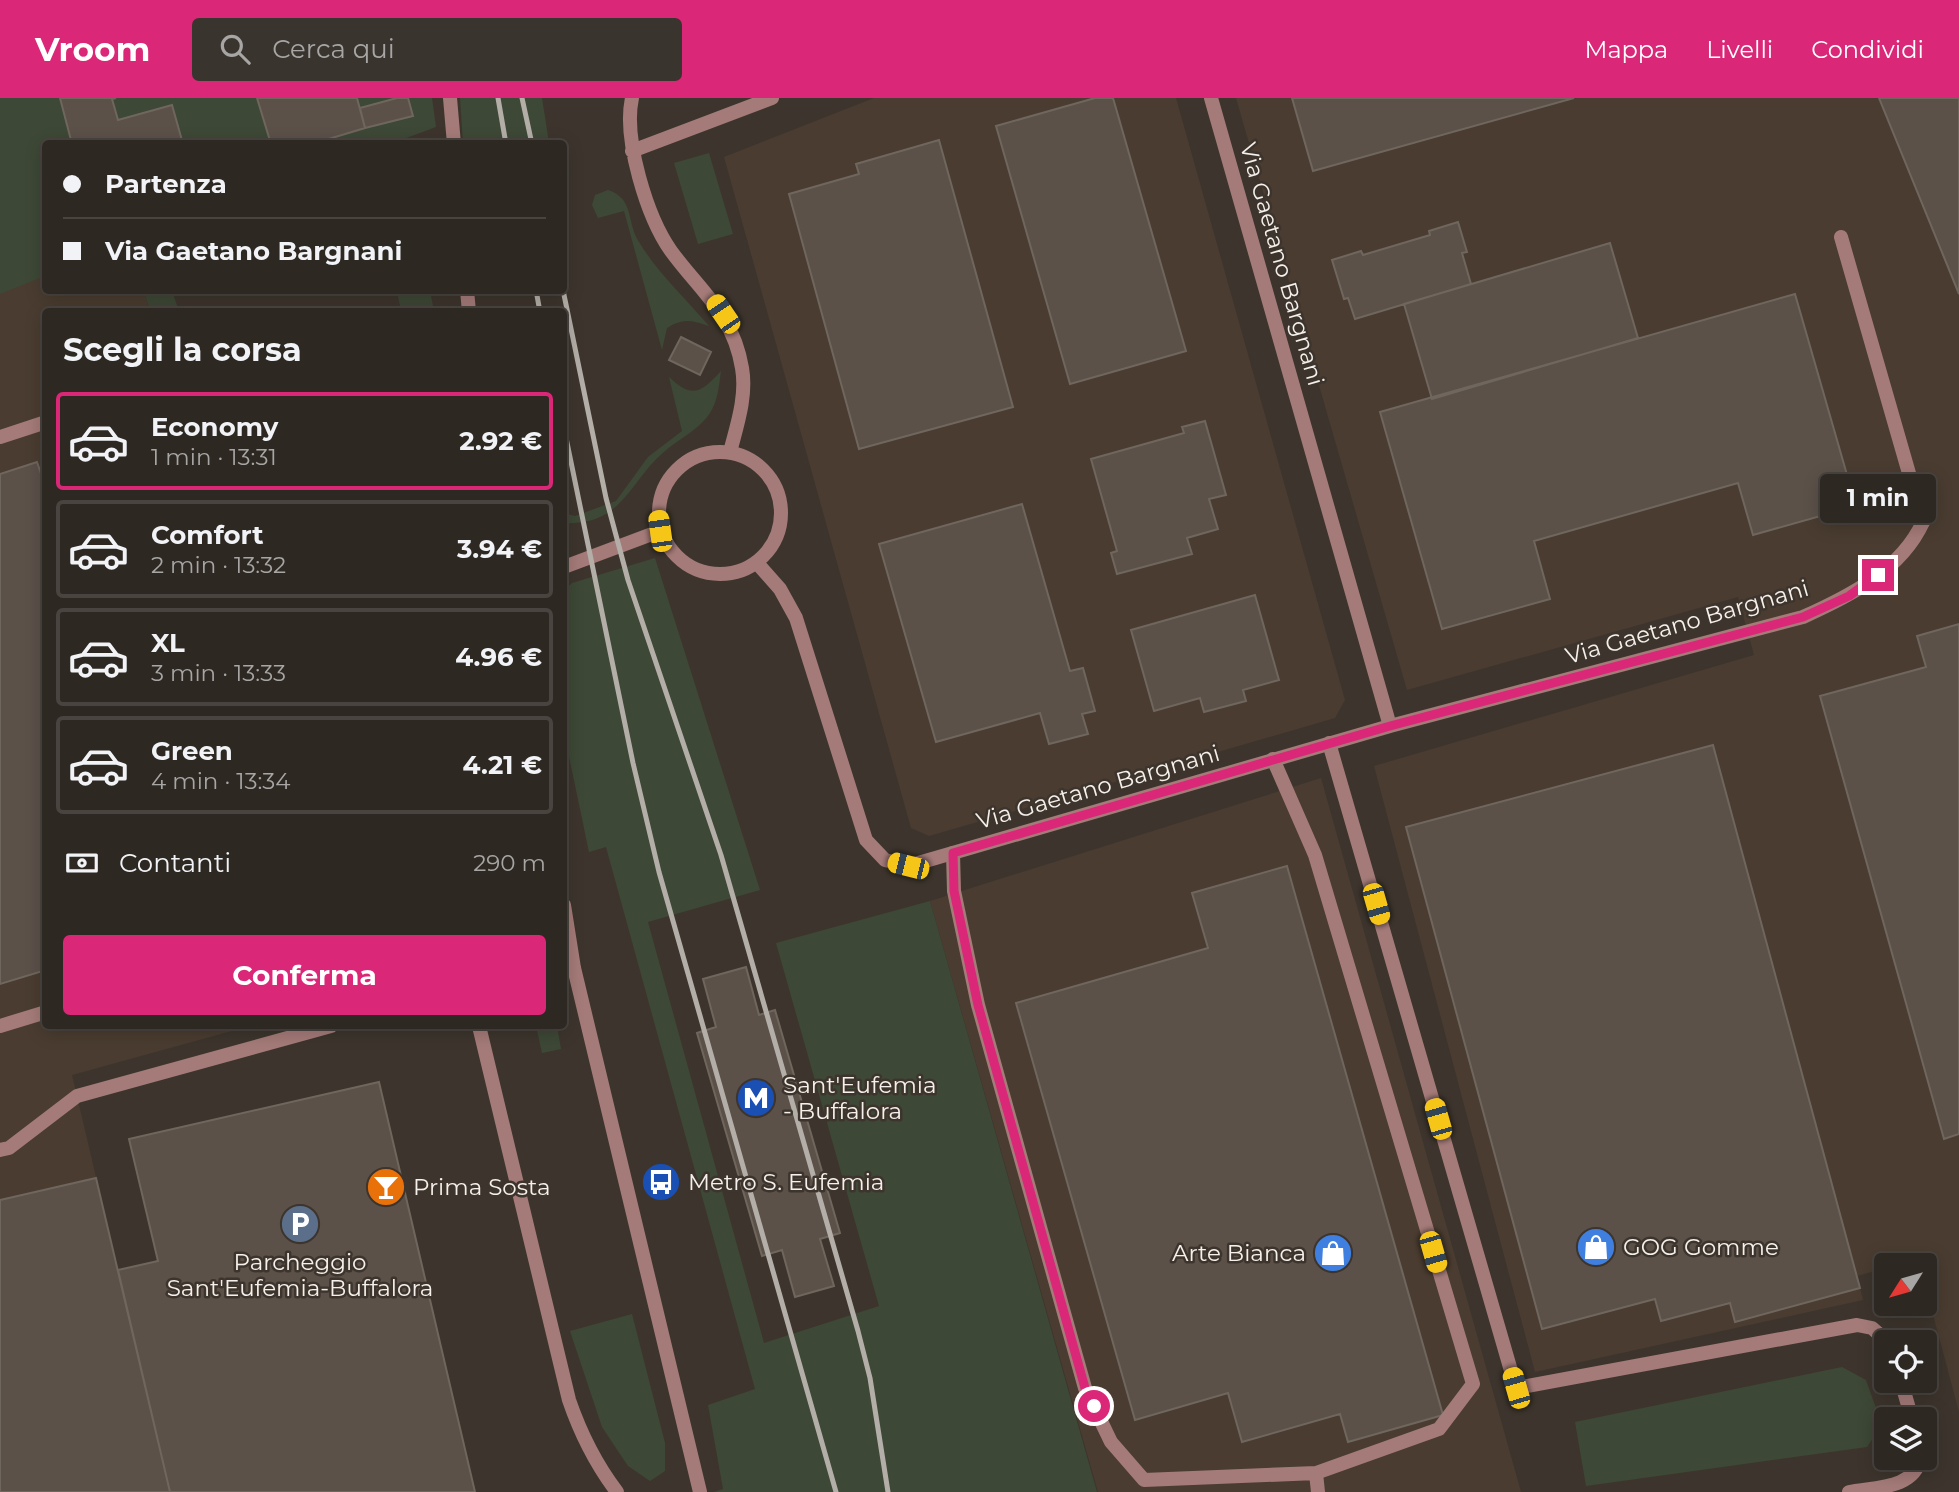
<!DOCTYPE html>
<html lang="it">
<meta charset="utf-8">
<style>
:root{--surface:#2e2822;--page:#3a342f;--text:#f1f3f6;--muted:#a7a6a5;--line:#494440;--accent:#db2777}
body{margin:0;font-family:Montserrat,sans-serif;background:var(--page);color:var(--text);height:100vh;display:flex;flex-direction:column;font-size:26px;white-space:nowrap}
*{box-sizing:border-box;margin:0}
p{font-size:23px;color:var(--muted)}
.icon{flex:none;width:38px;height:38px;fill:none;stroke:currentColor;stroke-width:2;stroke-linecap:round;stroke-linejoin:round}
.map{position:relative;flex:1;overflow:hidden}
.sheet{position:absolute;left:42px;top:210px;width:525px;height:721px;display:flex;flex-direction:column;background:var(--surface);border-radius:7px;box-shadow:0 4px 18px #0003,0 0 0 2px var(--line)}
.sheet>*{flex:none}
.banner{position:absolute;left:42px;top:42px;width:525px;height:154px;border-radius:7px;box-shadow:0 4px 18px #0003,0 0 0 2px var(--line);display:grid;align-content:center;height:154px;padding:0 21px;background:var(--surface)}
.needle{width:46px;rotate:233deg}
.controls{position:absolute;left:1874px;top:1155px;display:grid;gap:14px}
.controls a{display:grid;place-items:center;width:63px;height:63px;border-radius:7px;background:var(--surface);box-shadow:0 4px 18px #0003,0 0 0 2px var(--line);font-size:35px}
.end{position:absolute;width:32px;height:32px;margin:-16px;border:9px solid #db2777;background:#fff;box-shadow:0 0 0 4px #fff}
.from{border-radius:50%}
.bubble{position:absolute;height:49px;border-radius:7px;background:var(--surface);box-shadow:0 4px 18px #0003,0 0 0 2px var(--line);font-size:23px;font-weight:700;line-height:49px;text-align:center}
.car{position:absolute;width:21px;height:42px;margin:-21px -10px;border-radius:9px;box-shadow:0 0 5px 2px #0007;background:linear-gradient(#f5c518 24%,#345 0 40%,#f5c518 0 76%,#345 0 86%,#f5c518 0)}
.banner b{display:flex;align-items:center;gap:24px;height:66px;font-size:26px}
.banner b+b{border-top:2px solid var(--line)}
.banner i{width:18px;height:18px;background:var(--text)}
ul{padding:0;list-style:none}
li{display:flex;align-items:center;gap:21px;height:98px;margin:0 14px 10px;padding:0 7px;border:4px solid var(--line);border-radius:7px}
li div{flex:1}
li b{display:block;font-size:26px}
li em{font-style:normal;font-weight:700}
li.selected{border-color:var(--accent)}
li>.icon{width:63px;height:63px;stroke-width:1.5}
h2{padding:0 21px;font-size:32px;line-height:84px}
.pay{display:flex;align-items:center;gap:18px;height:77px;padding:0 21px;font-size:26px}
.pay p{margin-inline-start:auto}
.button{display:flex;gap:14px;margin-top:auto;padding:14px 21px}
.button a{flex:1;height:80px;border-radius:7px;background:var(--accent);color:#fff;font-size:28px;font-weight:700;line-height:80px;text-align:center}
header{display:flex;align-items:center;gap:42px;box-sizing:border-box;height:98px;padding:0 35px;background:var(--accent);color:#fff}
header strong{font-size:33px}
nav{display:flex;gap:38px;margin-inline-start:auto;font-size:24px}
.search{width:490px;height:63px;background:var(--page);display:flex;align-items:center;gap:18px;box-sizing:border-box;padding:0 24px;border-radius:7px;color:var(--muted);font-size:26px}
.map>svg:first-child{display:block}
.built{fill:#4a3c30}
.green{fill:#3e4836}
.building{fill:#5b5149;stroke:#6f665d;stroke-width:2}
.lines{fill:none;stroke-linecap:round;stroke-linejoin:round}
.service{stroke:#a47b79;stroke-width:14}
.minor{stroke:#a47b79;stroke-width:14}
.rail{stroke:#b4aea8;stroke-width:5}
.route{stroke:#db2777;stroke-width:9}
.labels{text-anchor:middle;stroke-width:5;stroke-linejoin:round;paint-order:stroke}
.street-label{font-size:23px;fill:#f5f0eb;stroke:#3d352d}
.poi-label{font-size:23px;fill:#f5f0eb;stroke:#3d352d;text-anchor:start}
</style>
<header>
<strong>Vroom</strong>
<div class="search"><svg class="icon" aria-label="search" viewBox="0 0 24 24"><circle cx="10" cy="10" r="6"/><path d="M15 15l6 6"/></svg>Cerca qui</div>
<nav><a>Mappa</a><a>Livelli</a><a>Condividi</a></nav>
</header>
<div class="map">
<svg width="1959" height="1394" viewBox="0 0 1959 1394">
<rect width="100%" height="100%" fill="#3d352d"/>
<path class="built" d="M 874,0 L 1176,0 L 1345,602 L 1335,620 L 929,738 L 911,730 L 724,59 Z
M 1236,0 L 1959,0 L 1959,1314 L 1925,1187 L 1925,1167 L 1920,1167 L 1918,1162 L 1886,1167 L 1886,1170 L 1857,1178 L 1863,1202 L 1535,1274 L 1374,668 L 1754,557 L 1738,499 L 1407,592 Z
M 45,168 L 46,192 L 144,193 L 150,213 L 46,214 L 46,928 L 250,928 L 72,977 L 170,1394 L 0,1394 L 0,183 Z
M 1321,680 L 1521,1394 L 1098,1394 L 930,803 Z"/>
<path class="green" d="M 0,0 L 432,0 L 436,29 L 393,45 L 46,46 L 45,178 L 0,196 Z
M 460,0 L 542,0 L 549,45 L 463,45 Z
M 709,55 L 733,136 L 698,146 L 674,65 Z
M 608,92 C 635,101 626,124 639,144 C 657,174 686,201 709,228 C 691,222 683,220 667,230 L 662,252 L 624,113 L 598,120 L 592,107 L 595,97 Z
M 144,193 L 183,193 L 173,196 L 179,213 L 150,213 Z
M 397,193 L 430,193 L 434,213 L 401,213 Z
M 721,273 C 719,287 718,302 710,315 C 699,332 680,340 665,353 C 629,383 623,428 564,425 L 564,415 L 575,418 L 616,403 L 648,359 L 682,333 L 669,279 C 692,301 701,295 721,273 Z
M 655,460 L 760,792 L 648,824 L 764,1245 L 879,1208 L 776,845 L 930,803 L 1097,1394 L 714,1394 L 723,1391 L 708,1307 L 755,1291 L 606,749 L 589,754 L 564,635 L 564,492 L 572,485 Z
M 536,928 L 557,928 L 561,951 L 542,955 Z
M 632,1216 L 665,1345 L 665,1373 L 650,1383 L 628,1368 L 602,1329 L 570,1233 Z
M 1842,1269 L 1866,1282 L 1882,1327 L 1867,1349 L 1586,1388 L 1575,1324 Z"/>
<path class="building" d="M 60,0 L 116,0 L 112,1 L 118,22 L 172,7 L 183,46 L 72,46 Z
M 257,0 L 357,0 L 365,30 L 312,46 L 271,46 Z
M 397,0 L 408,0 L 413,18 L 365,30 L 360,10 Z
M 1095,0 L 1113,0 L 1186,253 L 1070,286 L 996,28 Z
M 1292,0 L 1574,0 L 1313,73 Z
M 1879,0 L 1959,0 L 1959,196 Z
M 939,42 L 1013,309 L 859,351 L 789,96 L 859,76 L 856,66 Z
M 1458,124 L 1467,154 L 1462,155 L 1471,186 L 1355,221 L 1348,200 L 1344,201 L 1332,162 L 1361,153 L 1363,157 L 1430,137 L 1429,133 Z
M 1610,145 L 1638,240 L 1432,301 L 1404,206 Z
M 1795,196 L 1856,408 L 1753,437 L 1738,385 L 1534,443 L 1550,501 L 1442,531 L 1380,314 Z
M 681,239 L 711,254 L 700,277 L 669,262 Z
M 1205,323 L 1226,397 L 1209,401 L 1218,431 L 1187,440 L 1192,456 L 1117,476 L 1111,455 L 1117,453 L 1091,361 L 1184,335 L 1182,329 Z
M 37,364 L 46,390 L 46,872 L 0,886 L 0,376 Z
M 1022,406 L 1070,573 L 1083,570 L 1095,613 L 1082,616 L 1088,636 L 1049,646 L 1040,615 L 936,644 L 879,446 Z
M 1255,497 L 1279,582 L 1243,592 L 1246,603 L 1204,614 L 1200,600 L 1154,613 L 1131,532 Z
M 1959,526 L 1959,1036 L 1944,1041 L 1820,598 L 1926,569 L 1917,538 Z
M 1713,647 L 1860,1190 L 1735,1224 L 1730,1205 L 1661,1223 L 1655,1201 L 1542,1231 L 1406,729 Z
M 1287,768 L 1443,1317 L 1348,1344 L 1340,1316 L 1242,1344 L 1228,1295 L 1135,1322 L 1016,905 L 1208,850 L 1192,795 Z
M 746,869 L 759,917 L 775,912 L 840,1135 L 820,1141 L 834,1188 L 795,1199 L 782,1152 L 762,1158 L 697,935 L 716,929 L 703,881 Z
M 379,984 L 475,1394 L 170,1394 L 118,1172 L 158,1163 L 129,1041 Z
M 96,1080 L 170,1394 L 0,1394 L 0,1102 Z"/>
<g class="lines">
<path class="service" d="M 1841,139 L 1923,424
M 1273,661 L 1315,757 L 1473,1286 L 1439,1331 L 1316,1375
M 953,755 L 954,793 L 978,907 L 1085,1290 L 1111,1344 L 1144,1382 L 1316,1375 L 1318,1394"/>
<path class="minor" d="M 450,0 L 454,46
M 632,0 C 623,41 647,119 671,153 C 701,194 733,216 742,270 C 747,298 737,327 730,354
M 1211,0 L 1390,628
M 632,53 L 772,0
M 467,192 L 469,214
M 0,339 L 46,324
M659 415a61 61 0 1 1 122 0a61 61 0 1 1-122 0Z
M 757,465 L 780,491 L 796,520 L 866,742 L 885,762 L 908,768 L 1390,628 L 1803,519 C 1850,498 1901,472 1923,424
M 564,469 L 660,433
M 1329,645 L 1516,1290 L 1857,1227 L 1872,1230 L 1888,1244
M 564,807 L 574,870 L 700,1394
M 0,928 L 46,914
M 479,928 L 569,1302 C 581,1337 595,1365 617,1394
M 0,1052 L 9,1050 L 77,998 L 331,928
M 1901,1283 L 1912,1321
M 1849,1394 C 1875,1389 1915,1391 1920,1360"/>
<path class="rail" d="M 498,0 L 506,46
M 522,0 L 532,46
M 536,192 L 540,214
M 563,192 L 606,400 L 628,482 L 721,757 L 858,1233 L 870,1280 L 888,1394
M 564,330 L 633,665 L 659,774 L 836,1394"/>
</g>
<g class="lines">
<path class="route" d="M 1094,1308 L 1085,1290 L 978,907 L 954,793 L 953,755 L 1390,628 L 1803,519 L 1849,498 L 1878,477"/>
</g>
<defs>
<g id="metro-disc" transform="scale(2.0125)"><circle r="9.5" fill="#1a4fb4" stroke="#3d352d"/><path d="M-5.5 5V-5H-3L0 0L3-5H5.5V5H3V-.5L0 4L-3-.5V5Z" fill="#fff"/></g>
<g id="bus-disc" transform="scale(2.0125)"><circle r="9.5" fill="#1a4fb4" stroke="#3d352d"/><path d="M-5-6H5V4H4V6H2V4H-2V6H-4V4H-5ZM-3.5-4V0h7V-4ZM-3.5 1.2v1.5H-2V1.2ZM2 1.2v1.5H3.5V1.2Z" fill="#fff"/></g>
<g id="bar-disc" transform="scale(2.0125)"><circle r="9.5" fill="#e8710a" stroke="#3d352d"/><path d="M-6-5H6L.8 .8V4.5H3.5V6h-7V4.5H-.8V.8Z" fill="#fff"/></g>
<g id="parking-disc" transform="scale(2.0125)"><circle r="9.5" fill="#5c6f8a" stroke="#3d352d"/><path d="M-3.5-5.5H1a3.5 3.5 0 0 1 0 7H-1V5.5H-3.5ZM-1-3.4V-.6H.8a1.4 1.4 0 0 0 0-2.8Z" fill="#fff"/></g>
<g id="shop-disc" transform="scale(2.0125)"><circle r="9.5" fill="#3f7fe0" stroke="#3d352d"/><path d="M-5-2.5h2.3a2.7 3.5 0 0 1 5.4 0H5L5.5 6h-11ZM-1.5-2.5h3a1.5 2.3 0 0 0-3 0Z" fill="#fff"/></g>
</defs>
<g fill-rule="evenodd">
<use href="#metro-disc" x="756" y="1000"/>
<use href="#bus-disc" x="661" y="1084"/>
<use href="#bar-disc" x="386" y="1089"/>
<use href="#parking-disc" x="300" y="1126"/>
<use href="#shop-disc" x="1596" y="1149"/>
<use href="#shop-disc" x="1333" y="1155"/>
</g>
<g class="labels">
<g class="street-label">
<text transform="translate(1282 166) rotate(74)" y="8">Via Gaetano Bargnani</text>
<text transform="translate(1687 524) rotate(-16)" y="8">Via Gaetano Bargnani</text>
<text transform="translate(1098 689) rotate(-16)" y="8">Via Gaetano Bargnani</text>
</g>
<g class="poi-label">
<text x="783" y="995">Sant'Eufemia<tspan x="783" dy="26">- Buffalora</tspan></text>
<text x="688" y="1092">Metro S. Eufemia</text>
<text x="413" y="1097">Prima Sosta</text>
<text x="1623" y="1157">GOG Gomme</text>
<text x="1306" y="1163" text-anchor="end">Arte Bianca</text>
<text x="300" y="1172" text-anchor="middle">Parcheggio<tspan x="300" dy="26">Sant'Eufemia-Buffalora</tspan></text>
</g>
</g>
</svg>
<div class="controls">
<a><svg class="needle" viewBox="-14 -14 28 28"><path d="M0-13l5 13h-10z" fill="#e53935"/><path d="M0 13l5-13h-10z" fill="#a7a6a5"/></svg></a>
<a><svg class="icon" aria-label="locate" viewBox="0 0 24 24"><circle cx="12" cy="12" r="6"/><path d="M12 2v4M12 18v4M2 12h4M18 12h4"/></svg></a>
<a><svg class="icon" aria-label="layers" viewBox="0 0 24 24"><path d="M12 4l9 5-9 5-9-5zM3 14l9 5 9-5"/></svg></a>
</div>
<i class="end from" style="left:1094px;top:1308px"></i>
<i class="end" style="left:1878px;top:477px"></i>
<div class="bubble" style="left:1820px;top:376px;width:116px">1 min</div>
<i class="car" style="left:723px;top:216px;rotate:326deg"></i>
<i class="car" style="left:660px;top:433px;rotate:352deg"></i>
<i class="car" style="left:908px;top:768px;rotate:284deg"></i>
<i class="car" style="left:1376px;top:806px;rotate:164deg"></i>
<i class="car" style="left:1438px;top:1021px;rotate:344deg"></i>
<i class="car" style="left:1433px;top:1154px;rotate:164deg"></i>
<i class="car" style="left:1516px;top:1290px;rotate:344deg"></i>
<div class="banner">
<b><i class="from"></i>Partenza</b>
<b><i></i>Via Gaetano Bargnani</b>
</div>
<section class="sheet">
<h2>Scegli la corsa</h2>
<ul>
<li class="selected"><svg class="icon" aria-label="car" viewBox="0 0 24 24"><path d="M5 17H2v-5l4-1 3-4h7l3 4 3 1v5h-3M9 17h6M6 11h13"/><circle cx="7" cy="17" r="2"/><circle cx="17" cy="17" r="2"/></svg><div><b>Economy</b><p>1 min · 13:31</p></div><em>2.92 €</em></li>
<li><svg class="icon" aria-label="car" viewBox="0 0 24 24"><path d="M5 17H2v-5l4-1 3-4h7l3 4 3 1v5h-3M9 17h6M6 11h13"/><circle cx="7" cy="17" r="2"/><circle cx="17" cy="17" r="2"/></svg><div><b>Comfort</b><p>2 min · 13:32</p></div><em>3.94 €</em></li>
<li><svg class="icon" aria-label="car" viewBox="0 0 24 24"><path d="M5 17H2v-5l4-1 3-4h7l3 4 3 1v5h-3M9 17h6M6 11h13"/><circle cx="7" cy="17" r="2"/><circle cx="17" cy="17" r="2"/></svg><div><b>XL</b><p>3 min · 13:33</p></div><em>4.96 €</em></li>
<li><svg class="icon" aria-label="car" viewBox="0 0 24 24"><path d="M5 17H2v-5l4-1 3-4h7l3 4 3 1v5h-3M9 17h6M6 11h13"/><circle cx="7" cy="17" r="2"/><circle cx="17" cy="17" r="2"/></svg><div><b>Green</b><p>4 min · 13:34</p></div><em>4.21 €</em></li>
</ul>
<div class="pay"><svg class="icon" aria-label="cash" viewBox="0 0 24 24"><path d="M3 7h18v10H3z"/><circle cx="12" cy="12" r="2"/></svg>Contanti<p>290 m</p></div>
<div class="button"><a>Conferma</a></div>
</section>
</div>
